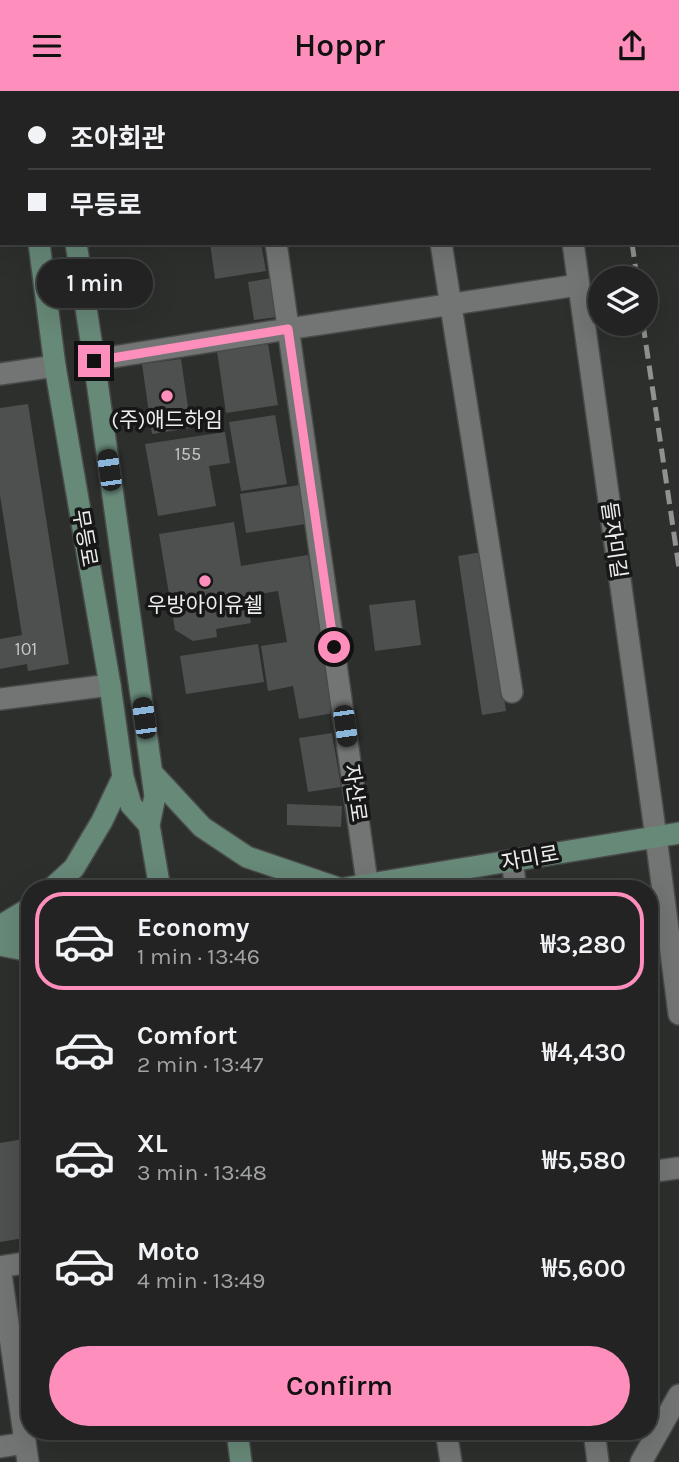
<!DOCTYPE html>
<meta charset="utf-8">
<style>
:root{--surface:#222322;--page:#2e2f2f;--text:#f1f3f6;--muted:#a2a4a5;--line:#3f4040;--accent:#fe8ebc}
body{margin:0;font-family:Karla,"Noto Sans KR",sans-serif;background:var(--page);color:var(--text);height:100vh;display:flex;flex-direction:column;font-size:26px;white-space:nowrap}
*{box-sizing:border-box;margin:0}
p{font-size:23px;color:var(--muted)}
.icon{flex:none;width:38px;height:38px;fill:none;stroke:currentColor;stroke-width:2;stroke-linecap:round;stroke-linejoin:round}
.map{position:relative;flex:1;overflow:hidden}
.panel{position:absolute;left:21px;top:789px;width:637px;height:560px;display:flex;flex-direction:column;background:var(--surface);border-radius:28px;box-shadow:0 7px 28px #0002,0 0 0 2px var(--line)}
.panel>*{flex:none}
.banner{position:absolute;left:0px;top:0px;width:679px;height:154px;box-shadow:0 7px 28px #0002,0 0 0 2px var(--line);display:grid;align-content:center;height:154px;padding:0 28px;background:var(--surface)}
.buttons{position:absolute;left:588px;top:175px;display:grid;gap:14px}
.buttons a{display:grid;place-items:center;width:70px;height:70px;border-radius:50%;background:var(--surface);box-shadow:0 7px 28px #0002,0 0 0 2px var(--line);font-size:35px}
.end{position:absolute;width:32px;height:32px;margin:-16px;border:9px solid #fe8ebc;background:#111;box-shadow:0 0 0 4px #111}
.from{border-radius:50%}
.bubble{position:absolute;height:49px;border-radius:24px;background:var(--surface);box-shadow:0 7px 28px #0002,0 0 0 2px var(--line);font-size:23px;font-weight:600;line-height:49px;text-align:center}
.car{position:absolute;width:21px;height:42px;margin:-21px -10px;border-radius:9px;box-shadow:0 0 5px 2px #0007;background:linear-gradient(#222 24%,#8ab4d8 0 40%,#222 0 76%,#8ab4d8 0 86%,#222 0)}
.banner b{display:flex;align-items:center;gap:24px;height:66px;font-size:26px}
.banner b+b{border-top:2px solid var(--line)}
.banner i{width:18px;height:18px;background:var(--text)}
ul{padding:12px 0 0;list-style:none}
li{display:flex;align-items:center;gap:21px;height:98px;margin:0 14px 10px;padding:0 14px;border:4px solid transparent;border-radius:28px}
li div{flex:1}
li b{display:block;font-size:26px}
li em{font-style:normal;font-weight:600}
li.current{border-color:var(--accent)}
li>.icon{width:63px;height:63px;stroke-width:1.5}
.cta{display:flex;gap:14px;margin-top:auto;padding:14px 28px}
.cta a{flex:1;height:80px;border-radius:42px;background:var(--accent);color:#111;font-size:28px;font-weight:600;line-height:80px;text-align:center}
header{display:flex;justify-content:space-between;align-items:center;height:91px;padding:0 28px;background:var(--accent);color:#111;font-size:32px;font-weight:600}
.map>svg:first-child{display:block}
.building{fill:#4e504f}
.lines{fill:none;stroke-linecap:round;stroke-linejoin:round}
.street-casing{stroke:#494b4a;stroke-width:24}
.secondary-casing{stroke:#494b4a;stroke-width:24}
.street{stroke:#737574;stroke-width:21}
.secondary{stroke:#678978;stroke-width:21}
.rail{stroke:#909290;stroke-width:5;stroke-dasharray:14 7;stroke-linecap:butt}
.route{stroke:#fe8ebc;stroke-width:9}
.poi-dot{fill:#fe8ebc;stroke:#161716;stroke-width:2.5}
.labels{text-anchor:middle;stroke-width:7;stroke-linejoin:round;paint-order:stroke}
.number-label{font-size:18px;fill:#c4c6c6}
.poi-label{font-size:21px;fill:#eceeed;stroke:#161716}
.street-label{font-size:21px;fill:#eceeed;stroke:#161716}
</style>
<header><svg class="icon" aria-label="menu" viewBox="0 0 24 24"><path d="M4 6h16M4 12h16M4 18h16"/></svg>Hoppr<svg class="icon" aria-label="share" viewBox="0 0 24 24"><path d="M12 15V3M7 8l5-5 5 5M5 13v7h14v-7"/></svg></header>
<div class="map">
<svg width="679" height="1371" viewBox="0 0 679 1371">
<rect width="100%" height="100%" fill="#2d2f2d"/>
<path class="building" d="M 210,152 L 261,152 L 266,180 L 215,188 Z
M 272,187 L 277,226 L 254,229 L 248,191 Z
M 268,253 L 278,314 L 226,322 L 217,260 Z
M 181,268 L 191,337 L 152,343 L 142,273 Z
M 28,313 L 69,573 L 28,580 L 27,573 L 0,578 L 0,548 L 22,544 L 0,404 L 0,317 Z
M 275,324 L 287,393 L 241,400 L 229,331 Z
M 225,341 L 230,372 L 209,375 L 216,415 L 158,425 L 145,353 Z
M 300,394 L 306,433 L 246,442 L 240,403 Z
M 234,431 L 241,475 L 308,464 L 334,622 L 299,628 L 293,595 L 268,600 L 261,555 L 287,551 L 278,500 L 246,505 L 251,532 L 216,538 L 217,546 L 193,550 L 175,539 L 159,443 Z
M 482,461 L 506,620 L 482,624 L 458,465 Z
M 415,509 L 421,554 L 375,560 L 369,514 Z
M 258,553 L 264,591 L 186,603 L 180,565 Z
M 332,642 L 341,696 L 308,701 L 299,647 Z
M 287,713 L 342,715 L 341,736 L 287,734 Z
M 30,1047 L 30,1146 L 0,1151 L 0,1052 Z
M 649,1268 L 651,1268 L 657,1308 L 649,1309 Z"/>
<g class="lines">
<g class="street-casing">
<path id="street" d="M 254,0 L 254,2
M 417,0 L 418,2
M 554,0 L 554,2
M 677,16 L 679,29
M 276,152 L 368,798
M 441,152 L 512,601
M 573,152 L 656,746 L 679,923
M 94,269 L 288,238 L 578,194
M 0,283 L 55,275
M 0,608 L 110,594
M 512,770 L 516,798
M 649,1081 L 679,1077
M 0,1176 L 28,1371
M 0,1176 L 30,1171
M 446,1340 L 451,1371
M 594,1340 L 598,1371
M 0,1356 L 25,1352
M 641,1371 L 679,1304"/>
</g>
<g class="secondary-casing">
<path id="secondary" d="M 18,0 L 18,2
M 52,0 L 52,2
M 39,152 L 55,275 L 110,594 L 123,686 L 131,714 L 149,734
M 76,152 L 94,269 L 155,705 L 149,734 L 160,798
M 152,682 L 202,736 L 247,766 L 341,798
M 51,798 L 74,777 L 102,730 L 123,686
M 340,798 L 679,742
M 0,835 L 30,817
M 0,846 L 30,842
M 0,854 L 30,860
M 237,1340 L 241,1371"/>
</g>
<use href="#street" class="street"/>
<use href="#secondary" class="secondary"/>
<path class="rail" d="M 609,0 L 610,2
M 632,152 L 637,187
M 643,233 L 679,477"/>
</g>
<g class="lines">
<path class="route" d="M 94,270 L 288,238 L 334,556"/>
</g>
<g class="poi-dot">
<circle cx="167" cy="305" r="7"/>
<circle cx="205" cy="490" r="7"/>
</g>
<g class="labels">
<g class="number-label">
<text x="188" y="369">155</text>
<text x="26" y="564">101</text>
</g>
<g class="poi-label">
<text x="167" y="336">(주)애드하임</text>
<text x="205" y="521">우방아이유쉘</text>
</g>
<g class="street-label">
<text transform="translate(85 447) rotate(80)" y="7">무등로</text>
<text transform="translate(614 449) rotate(82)" y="7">들자미길</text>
<text transform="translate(355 702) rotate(82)" y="7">자산로</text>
<text transform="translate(530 767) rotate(-10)" y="7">자미로</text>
</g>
</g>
</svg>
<div class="buttons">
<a><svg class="icon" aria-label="layers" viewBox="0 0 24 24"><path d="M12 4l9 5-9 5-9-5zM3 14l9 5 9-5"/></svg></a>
</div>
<i class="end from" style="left:334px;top:556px"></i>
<i class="end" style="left:94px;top:270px"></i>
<div class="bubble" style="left:37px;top:168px;width:116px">1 min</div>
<i class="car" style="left:109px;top:379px;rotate:352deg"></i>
<i class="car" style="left:144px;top:627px;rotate:352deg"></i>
<i class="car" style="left:345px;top:635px;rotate:172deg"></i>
<div class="banner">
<b><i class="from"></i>조아회관</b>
<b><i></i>무등로</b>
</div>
<section class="panel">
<ul>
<li class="current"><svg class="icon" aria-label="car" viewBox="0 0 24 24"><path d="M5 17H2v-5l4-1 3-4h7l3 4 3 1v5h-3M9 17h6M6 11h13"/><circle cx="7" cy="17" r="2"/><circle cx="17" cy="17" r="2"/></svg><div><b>Economy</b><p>1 min · 13:46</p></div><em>₩3,280</em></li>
<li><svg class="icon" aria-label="car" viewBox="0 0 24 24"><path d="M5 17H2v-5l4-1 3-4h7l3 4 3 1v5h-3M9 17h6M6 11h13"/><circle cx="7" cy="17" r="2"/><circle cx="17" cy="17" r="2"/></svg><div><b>Comfort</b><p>2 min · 13:47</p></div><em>₩4,430</em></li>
<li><svg class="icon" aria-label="car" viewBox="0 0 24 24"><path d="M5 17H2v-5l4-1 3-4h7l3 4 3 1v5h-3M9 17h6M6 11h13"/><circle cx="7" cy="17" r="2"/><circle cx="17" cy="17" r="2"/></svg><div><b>XL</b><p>3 min · 13:48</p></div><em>₩5,580</em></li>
<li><svg class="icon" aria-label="car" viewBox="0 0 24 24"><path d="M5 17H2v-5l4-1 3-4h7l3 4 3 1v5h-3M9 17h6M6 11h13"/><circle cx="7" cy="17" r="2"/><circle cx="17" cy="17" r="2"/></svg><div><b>Moto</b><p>4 min · 13:49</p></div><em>₩5,600</em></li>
</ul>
<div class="cta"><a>Confirm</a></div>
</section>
</div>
